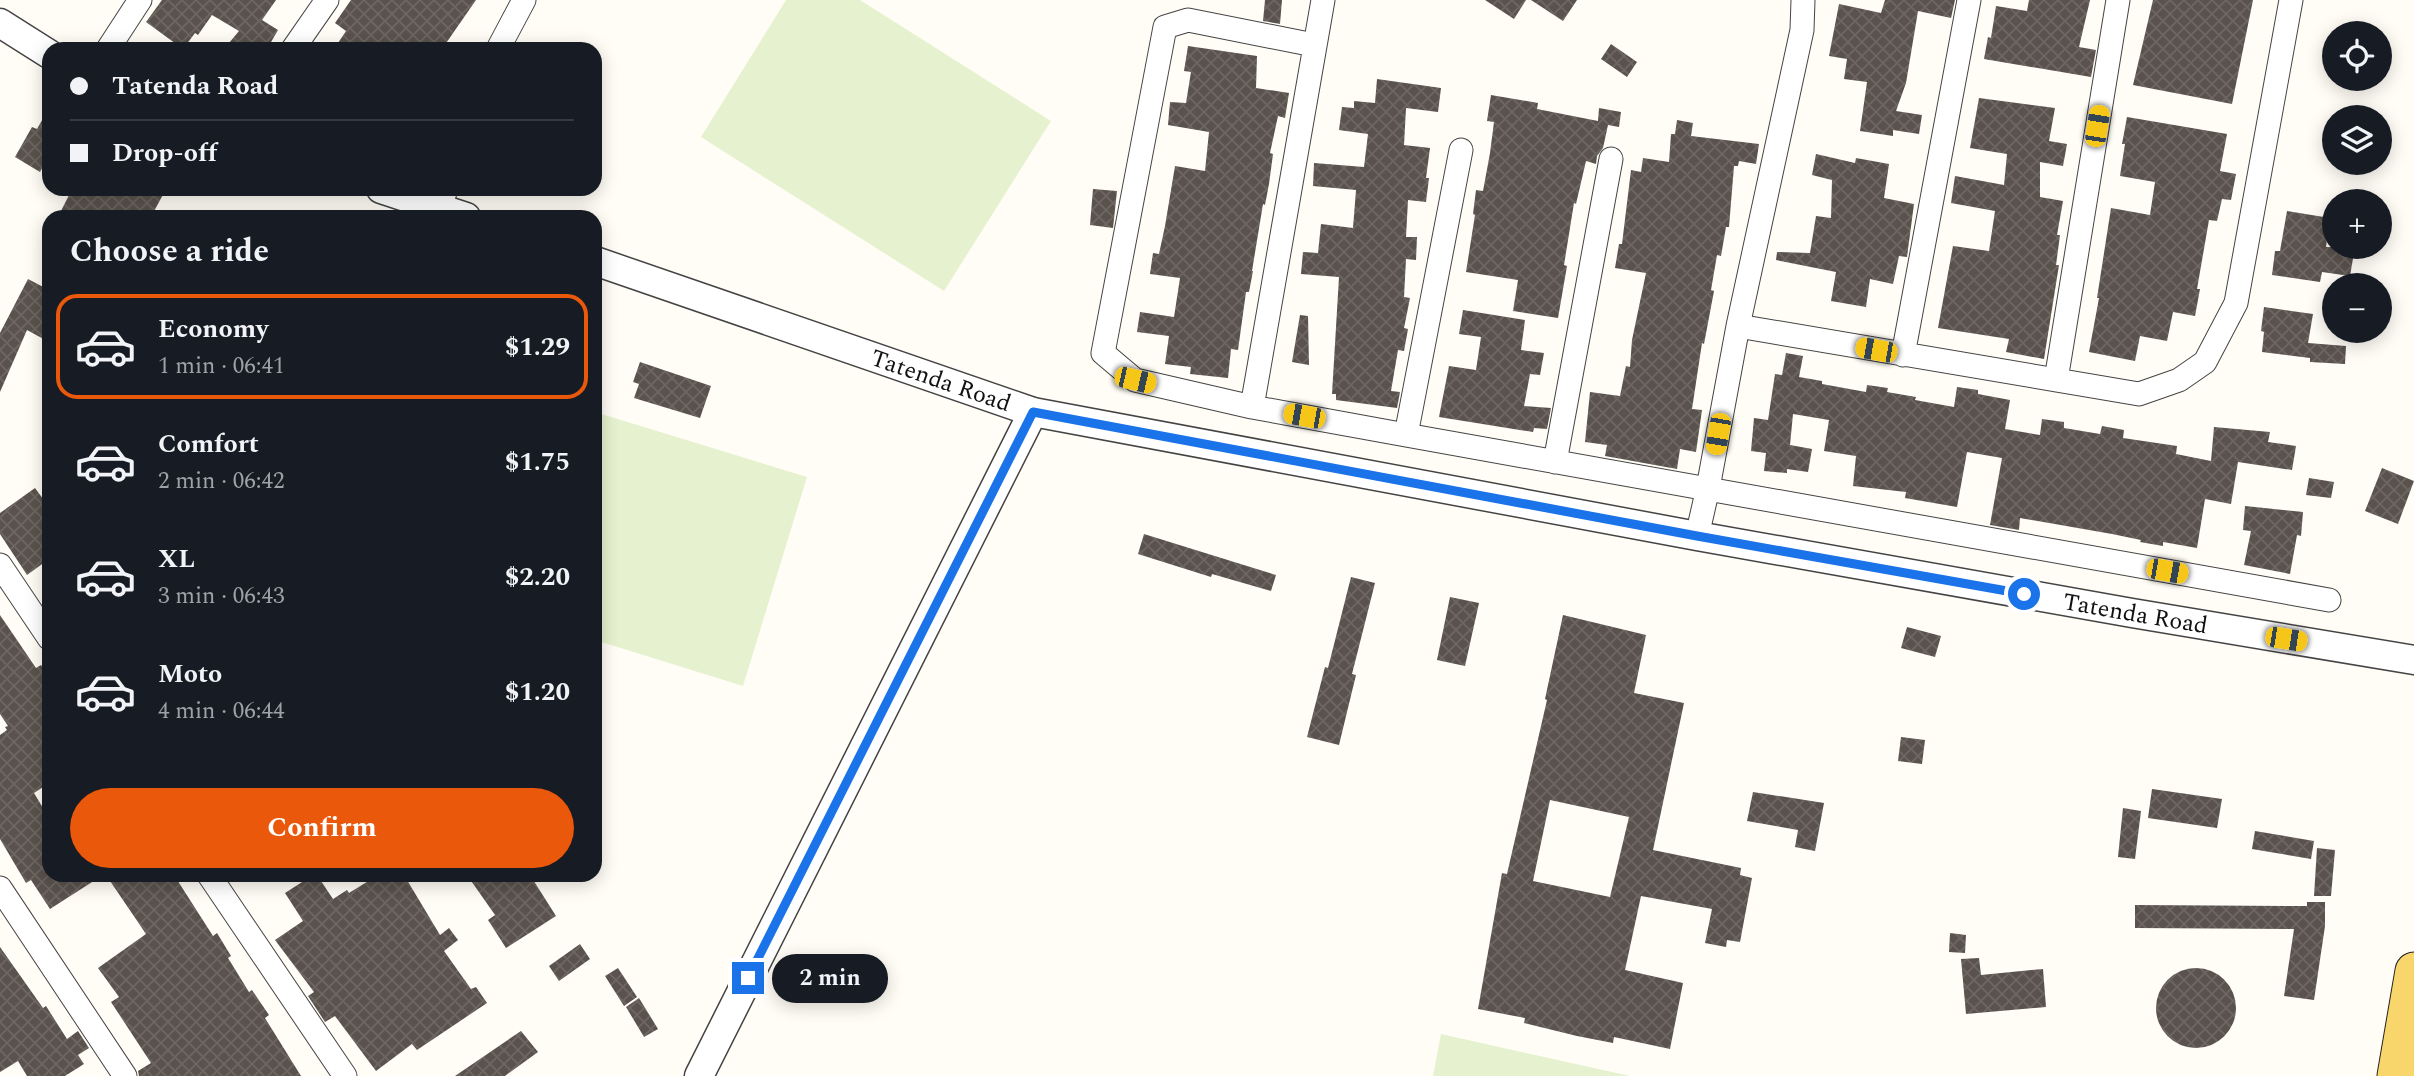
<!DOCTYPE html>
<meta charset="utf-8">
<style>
:root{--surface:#171b24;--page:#242831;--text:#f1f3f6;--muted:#9ea1a6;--line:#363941;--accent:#ea580c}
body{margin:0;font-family:Spectral,serif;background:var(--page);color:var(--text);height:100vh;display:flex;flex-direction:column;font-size:26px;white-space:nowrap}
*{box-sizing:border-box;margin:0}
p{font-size:23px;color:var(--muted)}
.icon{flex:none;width:38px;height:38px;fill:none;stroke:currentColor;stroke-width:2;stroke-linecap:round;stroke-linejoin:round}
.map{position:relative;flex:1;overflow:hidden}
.side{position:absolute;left:42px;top:210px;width:560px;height:672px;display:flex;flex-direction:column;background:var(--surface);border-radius:21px;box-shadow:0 4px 18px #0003}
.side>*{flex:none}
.banner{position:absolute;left:42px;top:42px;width:560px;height:154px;border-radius:21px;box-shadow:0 4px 18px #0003;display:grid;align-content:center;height:154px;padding:0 28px;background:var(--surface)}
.fabs{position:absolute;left:2322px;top:21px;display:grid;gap:14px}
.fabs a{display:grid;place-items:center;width:70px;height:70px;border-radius:50%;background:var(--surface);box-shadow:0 4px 18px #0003;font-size:35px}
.end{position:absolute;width:32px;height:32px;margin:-16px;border:9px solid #1a73e8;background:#fff;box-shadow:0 0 0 4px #fff}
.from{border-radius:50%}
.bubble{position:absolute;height:49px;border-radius:24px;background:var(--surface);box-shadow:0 4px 18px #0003;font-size:23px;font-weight:700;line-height:49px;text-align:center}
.car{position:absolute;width:21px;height:42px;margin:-21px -10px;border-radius:9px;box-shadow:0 0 5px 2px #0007;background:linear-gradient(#f5c518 24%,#345 0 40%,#f5c518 0 76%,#345 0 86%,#f5c518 0)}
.banner b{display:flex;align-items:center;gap:24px;height:66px;font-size:26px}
.banner b+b{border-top:2px solid var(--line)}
.banner i{width:18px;height:18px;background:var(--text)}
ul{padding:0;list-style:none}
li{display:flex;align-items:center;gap:21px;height:105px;margin:0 14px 10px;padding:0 14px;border:4px solid transparent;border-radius:21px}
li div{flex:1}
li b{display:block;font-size:26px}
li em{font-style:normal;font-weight:700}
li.on{border-color:var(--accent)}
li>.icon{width:63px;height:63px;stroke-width:1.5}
h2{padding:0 28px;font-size:32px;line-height:84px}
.primary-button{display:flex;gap:14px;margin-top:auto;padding:14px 28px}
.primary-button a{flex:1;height:80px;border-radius:42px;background:var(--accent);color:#fff;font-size:28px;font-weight:700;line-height:80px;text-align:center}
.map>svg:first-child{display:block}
.pitch{fill:#e6f2cf}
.building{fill:url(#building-cross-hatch);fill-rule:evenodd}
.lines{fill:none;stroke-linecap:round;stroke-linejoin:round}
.minor-casing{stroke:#444;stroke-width:25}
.tertiary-casing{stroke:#444;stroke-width:31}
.primary-casing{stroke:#222;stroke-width:39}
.minor{stroke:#fff;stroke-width:23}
.tertiary{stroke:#fff;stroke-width:28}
.primary{stroke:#f9d66b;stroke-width:37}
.route{stroke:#1a73e8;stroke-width:9}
.labels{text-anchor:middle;stroke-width:7;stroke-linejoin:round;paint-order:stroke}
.street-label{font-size:24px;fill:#111;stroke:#fff}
</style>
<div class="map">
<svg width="2414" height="1076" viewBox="0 0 2414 1076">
<defs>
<pattern id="building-cross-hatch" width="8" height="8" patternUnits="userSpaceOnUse" patternTransform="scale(1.75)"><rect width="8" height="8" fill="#5a524d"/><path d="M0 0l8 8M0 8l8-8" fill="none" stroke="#6d6662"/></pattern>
</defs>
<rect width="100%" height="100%" fill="#fffdf5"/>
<path class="pitch" d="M 786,0 L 860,0 L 1051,121 L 944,291 L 701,137 Z
M 595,412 L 807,477 L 743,686 L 595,640 Z
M 1441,1034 L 1630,1076 L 1433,1076 Z"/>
<path class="building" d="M 162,0 L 276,0 L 262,20 L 278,30 L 267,49 L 224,49 L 239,31 L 212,15 L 198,35 L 195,33 L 183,49 L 146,22 Z
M 351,0 L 476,0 L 442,49 L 334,49 L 346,31 L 335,23 Z
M 1265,0 L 1282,0 L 1280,24 L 1263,21 Z
M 1485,0 L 1526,0 L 1514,19 Z
M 1531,0 L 1577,0 L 1563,21 Z
M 1885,0 L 1955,0 L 1951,18 L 1918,11 L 1906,83 L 1896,111 L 1922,115 L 1919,134 L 1893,130 L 1893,136 L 1860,131 L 1867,82 L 1844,79 L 1847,59 L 1829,56 L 1839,4 L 1881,13 Z
M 2029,0 L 2090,0 L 2079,47 L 2096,50 L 2091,77 L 1984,59 L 1988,37 L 1991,38 L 1996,6 L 2027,11 Z
M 2153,0 L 2253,0 L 2232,104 L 2133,85 Z
M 1611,44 L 1637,62 L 1627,77 L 1601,59 Z
M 1188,46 L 1257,56 L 1256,88 L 1289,93 L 1285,118 L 1278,116 L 1270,153 L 1273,154 L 1269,184 L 1265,205 L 1263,204 L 1252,271 L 1253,271 L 1249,292 L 1246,292 L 1238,350 L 1231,349 L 1228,378 L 1190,374 L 1191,367 L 1165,364 L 1169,336 L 1137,332 L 1140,312 L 1174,317 L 1180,278 L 1150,274 L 1153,253 L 1159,254 L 1165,226 L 1175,166 L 1205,171 L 1209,132 L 1168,125 L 1170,102 L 1186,103 L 1191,72 L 1184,71 Z
M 1377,79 L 1441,88 L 1438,112 L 1406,108 L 1404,145 L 1430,148 L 1426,178 L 1429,178 L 1426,202 L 1408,200 L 1406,237 L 1417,237 L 1416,260 L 1406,259 L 1404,297 L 1410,298 L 1404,328 L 1408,329 L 1404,351 L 1398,350 L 1391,391 L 1400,392 L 1397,408 L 1336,400 L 1336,394 L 1332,394 L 1339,277 L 1301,274 L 1303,252 L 1318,253 L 1321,224 L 1353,228 L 1356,190 L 1313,186 L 1314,163 L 1364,167 L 1368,134 L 1339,130 L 1342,107 L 1354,108 L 1354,101 L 1375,103 Z
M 1491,95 L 1538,103 L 1537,109 L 1598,121 L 1599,108 L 1621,112 L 1619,127 L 1608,125 L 1603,148 L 1597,156 L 1596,164 L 1586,161 L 1576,204 L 1574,203 L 1564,265 L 1567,266 L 1558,318 L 1513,311 L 1518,280 L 1466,272 L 1475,215 L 1473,214 L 1476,190 L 1483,191 L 1490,153 L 1494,122 L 1487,121 Z
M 1979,98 L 2055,108 L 2049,141 L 2067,144 L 2063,166 L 2040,162 L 2040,197 L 2063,201 L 2057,235 L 2060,235 L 2056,265 L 2059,265 L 2044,359 L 2006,352 L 2009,339 L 1938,328 L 1953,246 L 1989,251 L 1995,211 L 1951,203 L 1955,176 L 2004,185 L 2007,154 L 1970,148 Z
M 49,108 L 49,156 L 40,172 L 15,157 L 32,127 L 37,129 Z
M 2127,117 L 2227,134 L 2220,171 L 2236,174 L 2231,200 L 2222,199 L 2217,221 L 2209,220 L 2197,289 L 2200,289 L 2195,316 L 2173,312 L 2167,341 L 2140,336 L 2135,361 L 2089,352 L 2099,298 L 2097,298 L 2111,208 L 2150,215 L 2155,182 L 2120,176 L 2125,144 L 2122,144 Z
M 1677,120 L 1693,123 L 1691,136 L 1759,144 L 1756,164 L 1739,161 L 1738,166 L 1734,166 L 1729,227 L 1726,227 L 1721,256 L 1717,255 L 1711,290 L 1714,291 L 1704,344 L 1702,343 L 1692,409 L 1702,410 L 1696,452 L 1680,449 L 1677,469 L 1605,456 L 1607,445 L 1585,442 L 1590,392 L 1620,396 L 1626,366 L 1630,367 L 1632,340 L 1646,273 L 1615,268 L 1619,244 L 1622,244 L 1631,170 L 1641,172 L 1643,158 L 1669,162 L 1671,134 L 1675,134 Z
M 1816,154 L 1855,163 L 1856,158 L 1889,164 L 1884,198 L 1914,204 L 1907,257 L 1899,256 L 1893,284 L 1870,279 L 1866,307 L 1831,301 L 1836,272 L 1776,260 L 1777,252 L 1810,253 L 1816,216 L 1831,218 L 1832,180 L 1812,175 Z
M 72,189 L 166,189 L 151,217 L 58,217 Z
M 1093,189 L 1117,191 L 1113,228 L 1090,225 Z
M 2287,211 L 2330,218 L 2326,247 L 2355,247 L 2350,276 L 2322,272 L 2320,282 L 2272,275 L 2275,251 L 2280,251 Z
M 28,279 L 49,290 L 49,342 L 27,330 L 0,392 L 0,333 Z
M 2264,307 L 2313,314 L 2308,343 L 2346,346 L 2345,364 L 2310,362 L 2310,358 L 2262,352 L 2264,332 L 2261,331 Z
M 1463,310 L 1525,320 L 1521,350 L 1544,353 L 1540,375 L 1530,374 L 1524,406 L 1551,408 L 1547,429 L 1534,428 L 1533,432 L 1439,417 L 1449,366 L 1476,370 L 1481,337 L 1459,334 Z
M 1300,315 L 1308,316 L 1309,365 L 1292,362 Z
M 1786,353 L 1803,356 L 1799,377 L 1822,381 L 1822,384 L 1866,392 L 1867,385 L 1888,388 L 1887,392 L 1916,397 L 1915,400 L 1954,407 L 1957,387 L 1978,390 L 1978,394 L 2010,400 L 2005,429 L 2040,435 L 2042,419 L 2064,422 L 2064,428 L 2100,434 L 2102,426 L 2124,430 L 2123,438 L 2177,446 L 2176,454 L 2211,461 L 2214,427 L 2270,432 L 2268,442 L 2296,446 L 2292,470 L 2238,462 L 2231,504 L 2205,499 L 2197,548 L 2163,542 L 2163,546 L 2140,542 L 2141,540 L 2112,534 L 2020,518 L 2019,530 L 1990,525 L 2002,458 L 1967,452 L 1957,507 L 1905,498 L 1906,492 L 1853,486 L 1856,456 L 1824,451 L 1829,420 L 1793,414 L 1790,445 L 1812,449 L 1808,472 L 1787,469 L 1787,473 L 1764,471 L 1766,453 L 1751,451 L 1754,418 L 1768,420 L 1775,374 L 1782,375 Z
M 640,362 L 711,386 L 700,418 L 634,398 L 639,384 L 633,382 Z
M 2382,468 L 2414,481 L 2398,524 L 2365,511 Z
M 2309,478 L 2334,482 L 2331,498 L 2306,495 Z
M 35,488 L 49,507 L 49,559 L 27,575 L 0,534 L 0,513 Z
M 2245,506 L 2303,512 L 2301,536 L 2297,535 L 2290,574 L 2244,565 L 2251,531 L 2243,530 Z
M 1144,534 L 1276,575 L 1271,591 L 1212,574 L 1211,577 L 1138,554 Z
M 1351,577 L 1375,583 L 1352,674 L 1356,675 L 1339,745 L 1307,737 L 1325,667 L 1328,668 Z
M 1450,597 L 1479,603 L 1465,666 L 1437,660 Z
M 0,615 L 36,668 L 41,665 L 49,677 L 49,783 L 34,793 L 49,818 L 49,875 L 103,875 L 50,909 L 31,880 L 26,883 L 0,839 L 0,735 L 7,730 L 5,727 L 8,726 L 0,714 Z
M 1563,615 L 1646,635 L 1634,693 L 1684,703 L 1653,850 L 1741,868 L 1740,875 L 1752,878 L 1740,942 L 1727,940 L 1726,947 L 1705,943 L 1712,909 L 1641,896 L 1625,970 L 1683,983 L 1670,1049 L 1614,1037 L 1613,1043 L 1577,1036 L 1524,1023 L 1525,1018 L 1478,1009 L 1502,873 L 1507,874 L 1547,700 L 1545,699 ZM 1550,800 L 1629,817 L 1610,897 L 1533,881 Z
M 1907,627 L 1941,636 L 1935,657 L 1901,648 Z
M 1901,737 L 1925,740 L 1922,764 L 1898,761 Z
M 2152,789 L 2222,799 L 2217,828 L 2148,818 Z
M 1753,792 L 1824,803 L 1815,851 L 1795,847 L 1798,830 L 1747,821 Z
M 2123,808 L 2141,811 L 2135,859 L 2118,857 Z
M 2255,831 L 2314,841 L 2311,859 L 2252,849 Z
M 2317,848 L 2335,850 L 2331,896 L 2314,896 Z
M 106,875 L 174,875 L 213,936 L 217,933 L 231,956 L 228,958 L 249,992 L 252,990 L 269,1015 L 265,1018 L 301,1076 L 139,1076 L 138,1071 L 151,1063 L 111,1002 L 119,997 L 98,968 L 146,934 Z
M 313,875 L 317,875 L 333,899 L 347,890 L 349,893 L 378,875 L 404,875 L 440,935 L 449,928 L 458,940 L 444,951 L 471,989 L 476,987 L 487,1003 L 417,1050 L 412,1044 L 376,1071 L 335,1016 L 325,1022 L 308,996 L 314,992 L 275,940 L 303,921 L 285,893 Z
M 467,875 L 530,875 L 556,916 L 506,948 L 488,920 L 495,915 Z
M 2307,902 L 2325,902 L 2325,926 L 2314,1000 L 2284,996 L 2294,929 L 2135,928 L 2135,905 L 2307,906 Z
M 1950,933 L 1966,935 L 1965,953 L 1949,952 Z
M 580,944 L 590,959 L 559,981 L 549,966 Z
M 0,947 L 43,1008 L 46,1006 L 67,1039 L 78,1031 L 89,1048 L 78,1055 L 84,1064 L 65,1076 L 27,1076 L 18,1061 L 0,1072 Z
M 1979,958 L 1981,975 L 2043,969 L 2046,1007 L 1966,1014 L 1961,959 Z
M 618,968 L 637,997 L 624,1006 L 605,976 Z
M2156 1008a40 40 0 1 1 80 0a40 40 0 1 1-80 0Z
M 639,998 L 658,1029 L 644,1037 L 626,1007 Z
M 521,1031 L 538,1052 L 505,1076 L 455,1076 Z"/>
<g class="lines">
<g class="minor-casing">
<path id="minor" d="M 1314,45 L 1188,20 L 1165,27 L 1103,353 L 1135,380 L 1252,407 L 1406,435 L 2329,600
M 108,49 L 140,0
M 293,49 L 327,0
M 498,49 L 524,0
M 440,208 L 446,189
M 1738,326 L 2139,394 L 2179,380 L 2205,362 L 2236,303 L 2291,0
M 1903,355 L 1969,0
M 2056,380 L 2118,0
M 1252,407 L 1323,0
M 1406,435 L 1461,150
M 1555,462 L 1611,159
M 1697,536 L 1708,488 L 1738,326 L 1802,30 L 1803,0
M 0,565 L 49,638
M 209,875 L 345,1076
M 0,888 L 125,1076"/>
</g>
<g class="tertiary-casing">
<g id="tertiary">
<path d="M 0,23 L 49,54"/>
<path d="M 381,189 L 466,217"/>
<path id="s1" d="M 595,261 L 1033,412 L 1697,536 L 2132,613 L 2414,660"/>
<path d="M 699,1076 L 1033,412"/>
</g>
</g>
<g class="primary-casing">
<path id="primary" d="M 2396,1076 L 2414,971"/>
</g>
<use href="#minor" class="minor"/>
<use href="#tertiary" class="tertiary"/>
<use href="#primary" class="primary"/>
</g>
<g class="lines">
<path class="route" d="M 748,978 L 1033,412 L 1697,536 L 2024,594"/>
</g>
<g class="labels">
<g class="street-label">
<text dy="8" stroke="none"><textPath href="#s1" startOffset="366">Tatenda Road</textPath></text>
<text dy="8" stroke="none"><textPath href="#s1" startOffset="1584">Tatenda Road</textPath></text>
</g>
</g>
</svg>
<div class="fabs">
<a><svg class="icon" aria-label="locate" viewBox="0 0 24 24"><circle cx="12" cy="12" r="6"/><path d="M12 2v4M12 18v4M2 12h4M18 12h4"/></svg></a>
<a><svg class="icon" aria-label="layers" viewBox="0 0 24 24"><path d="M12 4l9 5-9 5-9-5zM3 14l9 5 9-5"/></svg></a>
<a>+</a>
<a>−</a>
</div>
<i class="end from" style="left:2024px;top:594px"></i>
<i class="end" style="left:748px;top:978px"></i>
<div class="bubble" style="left:772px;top:954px;width:116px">2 min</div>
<i class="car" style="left:2097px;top:126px;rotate:9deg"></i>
<i class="car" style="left:1876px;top:350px;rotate:280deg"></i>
<i class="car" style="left:1135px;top:380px;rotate:103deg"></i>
<i class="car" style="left:1304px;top:416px;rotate:280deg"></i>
<i class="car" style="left:1718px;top:434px;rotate:190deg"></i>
<i class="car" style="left:2167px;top:571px;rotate:100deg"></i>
<i class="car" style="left:2286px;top:639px;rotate:99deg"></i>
<div class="banner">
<b><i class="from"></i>Tatenda Road</b>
<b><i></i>Drop-off</b>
</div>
<section class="side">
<h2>Choose a ride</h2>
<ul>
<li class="on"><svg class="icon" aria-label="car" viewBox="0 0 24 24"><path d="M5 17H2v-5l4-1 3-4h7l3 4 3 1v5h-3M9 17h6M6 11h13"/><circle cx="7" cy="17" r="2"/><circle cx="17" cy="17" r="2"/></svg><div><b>Economy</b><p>1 min · 06:41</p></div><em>$1.29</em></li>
<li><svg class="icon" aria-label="car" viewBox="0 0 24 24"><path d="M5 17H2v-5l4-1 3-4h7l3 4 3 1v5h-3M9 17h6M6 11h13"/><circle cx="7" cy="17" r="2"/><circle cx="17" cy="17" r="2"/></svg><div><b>Comfort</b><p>2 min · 06:42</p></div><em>$1.75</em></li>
<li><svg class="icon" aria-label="car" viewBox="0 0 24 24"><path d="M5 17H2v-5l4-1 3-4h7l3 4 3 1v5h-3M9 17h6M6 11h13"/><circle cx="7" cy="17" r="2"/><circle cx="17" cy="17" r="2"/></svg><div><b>XL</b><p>3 min · 06:43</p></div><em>$2.20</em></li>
<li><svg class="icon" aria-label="car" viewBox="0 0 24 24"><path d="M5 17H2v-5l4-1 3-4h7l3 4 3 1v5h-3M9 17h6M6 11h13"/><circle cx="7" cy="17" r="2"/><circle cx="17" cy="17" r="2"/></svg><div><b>Moto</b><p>4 min · 06:44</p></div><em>$1.20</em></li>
</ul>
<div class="primary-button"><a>Confirm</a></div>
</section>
</div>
